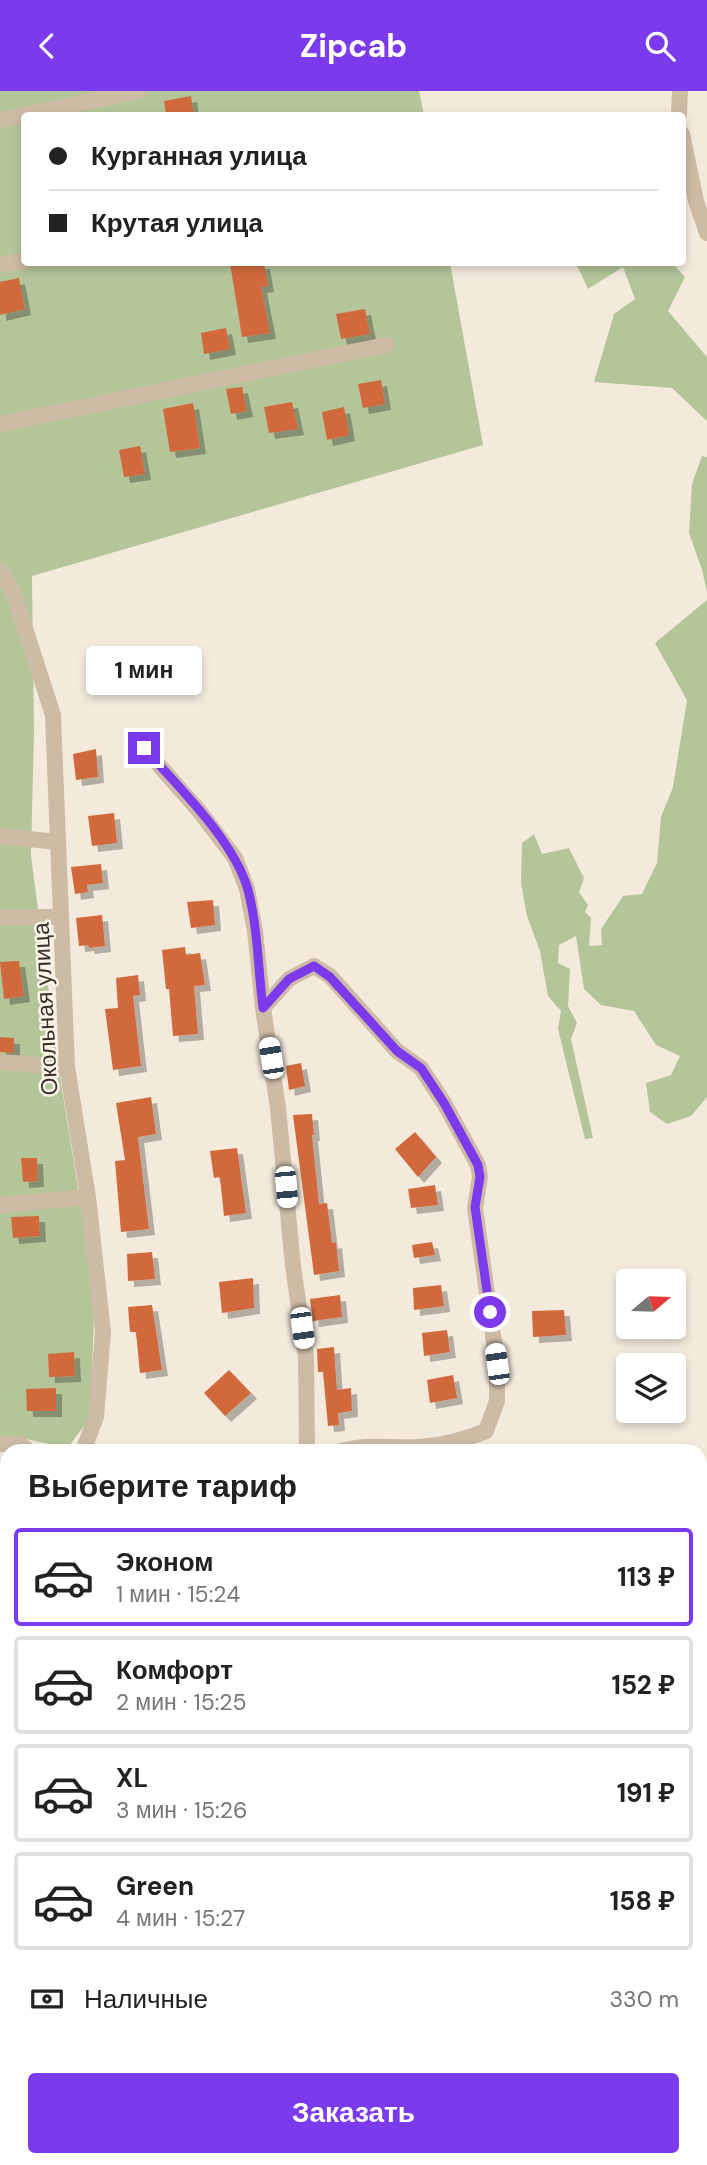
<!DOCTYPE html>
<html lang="ru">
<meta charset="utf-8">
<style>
:root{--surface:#fff;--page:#f2f2f2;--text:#222;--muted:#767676;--line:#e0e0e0;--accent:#7c3aed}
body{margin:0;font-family:"DM Sans",sans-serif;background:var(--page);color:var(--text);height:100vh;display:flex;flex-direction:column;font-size:26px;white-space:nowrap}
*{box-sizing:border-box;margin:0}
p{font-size:23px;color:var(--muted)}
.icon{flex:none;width:38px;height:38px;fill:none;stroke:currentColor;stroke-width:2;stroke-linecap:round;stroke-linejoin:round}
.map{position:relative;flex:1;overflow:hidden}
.details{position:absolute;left:0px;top:1353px;width:707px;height:723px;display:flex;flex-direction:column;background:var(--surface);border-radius:21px 21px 0 0;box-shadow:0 4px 10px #0003}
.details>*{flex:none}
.hud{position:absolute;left:21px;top:21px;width:665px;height:154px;border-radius:7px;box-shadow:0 4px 10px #0003;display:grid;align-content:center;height:154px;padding:0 28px;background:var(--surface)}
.needle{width:46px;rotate:71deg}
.controls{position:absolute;left:616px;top:1178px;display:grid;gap:14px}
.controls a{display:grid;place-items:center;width:70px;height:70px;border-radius:7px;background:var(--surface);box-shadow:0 4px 10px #0003;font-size:35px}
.end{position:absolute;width:32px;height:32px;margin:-16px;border:9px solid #7c3aed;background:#fff;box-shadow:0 0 0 4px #fff}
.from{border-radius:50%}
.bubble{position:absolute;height:49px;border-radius:7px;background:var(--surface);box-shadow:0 4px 10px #0003;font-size:23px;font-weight:700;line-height:49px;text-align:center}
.car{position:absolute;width:21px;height:42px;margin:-21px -10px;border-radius:9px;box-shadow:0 0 5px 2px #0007;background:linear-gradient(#fff 24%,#345 0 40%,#fff 0 76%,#345 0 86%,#fff 0)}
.hud b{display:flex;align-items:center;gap:24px;height:66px;font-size:26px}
.hud b+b{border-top:2px solid var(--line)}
.hud i{width:18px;height:18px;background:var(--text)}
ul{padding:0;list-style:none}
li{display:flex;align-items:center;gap:21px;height:98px;margin:0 14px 10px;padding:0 14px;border:4px solid var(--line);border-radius:7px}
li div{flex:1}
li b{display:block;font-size:26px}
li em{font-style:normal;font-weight:700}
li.selected{border-color:var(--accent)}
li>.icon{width:63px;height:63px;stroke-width:1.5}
h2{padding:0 28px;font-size:32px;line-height:84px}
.pay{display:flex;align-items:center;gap:18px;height:77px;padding:0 28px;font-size:26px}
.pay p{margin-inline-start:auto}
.button{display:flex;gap:14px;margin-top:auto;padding:14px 28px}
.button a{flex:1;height:80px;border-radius:7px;background:var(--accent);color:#fff;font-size:28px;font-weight:700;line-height:80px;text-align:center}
header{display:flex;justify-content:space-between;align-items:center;height:91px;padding:0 28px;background:var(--accent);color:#fff;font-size:32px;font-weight:700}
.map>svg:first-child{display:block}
.green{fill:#b4c59a}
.building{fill:#d1693d;filter:url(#shadow)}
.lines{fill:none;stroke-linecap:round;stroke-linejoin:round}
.minor{stroke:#cebba6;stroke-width:16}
.route{stroke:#7c3aed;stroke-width:9}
.labels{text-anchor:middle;stroke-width:5;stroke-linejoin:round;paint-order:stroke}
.street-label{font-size:23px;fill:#3a2e28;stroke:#fbf4e9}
</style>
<header><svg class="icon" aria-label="back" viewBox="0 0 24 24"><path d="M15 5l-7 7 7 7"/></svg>Zipcab<svg class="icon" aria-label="search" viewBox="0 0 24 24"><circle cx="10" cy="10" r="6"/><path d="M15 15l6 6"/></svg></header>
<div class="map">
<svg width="707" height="2074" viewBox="0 0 707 2074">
<defs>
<filter id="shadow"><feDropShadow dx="6" dy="6" stdDeviation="0" flood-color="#0004"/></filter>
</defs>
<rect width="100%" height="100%" fill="#f4eadc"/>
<path class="green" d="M 0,0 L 419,0 L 424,24 L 24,24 L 24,172 L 450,172 L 483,354 L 32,485 L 34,642 L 31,765 L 60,986 L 95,1202 L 90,1328 L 67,1357 L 26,1348 L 0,1347 Z
M 576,172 L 672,172 L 685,186 L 668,220 L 707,266 L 707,330 L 672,297 L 594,291 L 614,223 L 635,208 L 623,176 L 588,198 Z
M 702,365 L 707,366 L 707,501 L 702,479 L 689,442 L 692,393 Z
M 707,509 L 707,1006 L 691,1025 L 667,1033 L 650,1021 L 646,992 L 671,984 L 680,965 L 656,954 L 634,920 L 601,914 L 584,898 L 576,845 L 559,854 L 558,872 L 570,878 L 568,915 L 577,932 L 571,948 L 593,1047 L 585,1048 L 558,938 L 561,920 L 548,905 L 540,860 L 527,825 L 521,792 L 522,752 L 534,743 L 542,763 L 569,757 L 584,787 L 579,801 L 588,814 L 585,821 L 591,827 L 589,855 L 602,854 L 601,838 L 623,805 L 642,803 L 657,772 L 661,726 L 673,696 L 687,609 L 655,552 Z"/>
<path class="building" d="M 191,5 L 194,24 L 166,24 L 164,10 Z
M 230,172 L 264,172 L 268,195 L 261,196 L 270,242 L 242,246 Z
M 19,187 L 25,218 L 0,224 L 0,191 Z
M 365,218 L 370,243 L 341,248 L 336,223 Z
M 226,237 L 230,258 L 204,263 L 201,242 Z
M 381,289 L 385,313 L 363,317 L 358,293 Z
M 242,296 L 247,320 L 231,323 L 226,298 Z
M 292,311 L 298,338 L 269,342 L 264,316 Z
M 193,312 L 200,357 L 170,361 L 163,318 Z
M 344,316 L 349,344 L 327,349 L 322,321 Z
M 140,355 L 145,383 L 124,386 L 119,359 Z
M 96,658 L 98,686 L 76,689 L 73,663 Z
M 114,722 L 117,752 L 92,755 L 88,725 Z
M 101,773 L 103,792 L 87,794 L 88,801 L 75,803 L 71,776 Z
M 213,809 L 215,834 L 191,837 L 187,811 Z
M 102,824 L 105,855 L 89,857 L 88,854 L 79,855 L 76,827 Z
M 185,856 L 186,864 L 200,862 L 205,894 L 194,895 L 198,943 L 173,945 L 169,898 L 166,898 L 162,859 Z
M 19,870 L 24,905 L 4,908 L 0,871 Z
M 138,884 L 140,904 L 133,905 L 141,975 L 113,979 L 105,918 L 118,917 L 116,887 Z
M 0,946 L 14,947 L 14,962 L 0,961 Z
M 301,972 L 305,995 L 289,999 L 286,975 Z
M 151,1006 L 156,1043 L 138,1046 L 149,1138 L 121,1141 L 115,1070 L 125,1069 L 116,1012 Z
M 312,1023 L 314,1044 L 312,1044 L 319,1113 L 327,1112 L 332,1152 L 336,1151 L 339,1180 L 314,1184 L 293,1024 Z
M 415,1041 L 436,1066 L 418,1086 L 395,1058 Z
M 237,1057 L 246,1122 L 224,1125 L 220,1086 L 214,1087 L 210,1060 Z
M 21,1067 L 37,1067 L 38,1090 L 23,1091 Z
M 435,1094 L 438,1114 L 411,1117 L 408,1098 Z
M 39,1125 L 40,1145 L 13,1147 L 11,1126 Z
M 432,1151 L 435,1164 L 414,1167 L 412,1154 Z
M 152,1161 L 155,1188 L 128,1190 L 127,1163 Z
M 253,1187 L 254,1217 L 222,1222 L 219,1191 Z
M 441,1194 L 444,1215 L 414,1219 L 413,1197 Z
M 340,1204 L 342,1226 L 313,1230 L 310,1208 Z
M 152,1214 L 162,1279 L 140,1282 L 136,1241 L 130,1241 L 128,1216 Z
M 564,1219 L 566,1244 L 533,1246 L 532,1220 Z
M 447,1239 L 450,1261 L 424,1265 L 422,1242 Z
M 334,1256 L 337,1299 L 351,1297 L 352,1320 L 338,1322 L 339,1334 L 328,1335 L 323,1281 L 318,1281 L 317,1258 Z
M 74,1261 L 75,1285 L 49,1286 L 48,1263 Z
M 229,1279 L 251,1302 L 225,1325 L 204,1302 Z
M 453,1284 L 457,1307 L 430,1312 L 427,1289 Z
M 56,1297 L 56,1320 L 27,1320 L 26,1298 Z"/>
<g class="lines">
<path class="minor" d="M 679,24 L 680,0
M 0,29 L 139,0
M 682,43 L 696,110 L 707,142
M 0,174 L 24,170
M 0,333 L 386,254
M 0,479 L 13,500 L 53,624 L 67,976 L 88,1106 L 103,1241 L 96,1326 L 83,1360
M 144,657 L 200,721 L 235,767 L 247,798 L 255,840 L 263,917 L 278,1017 L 293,1175 L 306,1266 L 307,1360
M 0,745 L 57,751
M 0,826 L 61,826
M 263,917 L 289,888 L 314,875 L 330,885 L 397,960 L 421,977 L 444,1012 L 478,1074 L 480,1086 L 475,1117 L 497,1273 L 497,1310 L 486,1340 C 461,1350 443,1354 417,1356 C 391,1357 366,1353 341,1360
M 0,971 L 67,976
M 0,1114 L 88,1106
M 0,1353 L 20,1353 L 29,1360
M 0,1532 L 7,1511
M 0,1553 L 7,1550
M 0,1801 L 7,1800
M 700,1935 L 707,1940
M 0,2015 L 7,2016
M 377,2068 L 378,2074"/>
</g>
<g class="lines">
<path class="route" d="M 144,657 C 178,696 234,749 248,799 C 258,837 258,878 263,917 L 289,888 L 314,875 L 330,886 L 397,960 L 421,977 L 444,1012 L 478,1074 L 480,1086 L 475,1116 L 490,1221"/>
</g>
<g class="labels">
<g class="street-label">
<text transform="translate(45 918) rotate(-93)" y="8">Окольная улица</text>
</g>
</g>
</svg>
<div class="controls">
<a><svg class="needle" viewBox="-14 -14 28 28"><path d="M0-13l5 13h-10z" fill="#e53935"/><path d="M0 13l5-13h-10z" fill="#767676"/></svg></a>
<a><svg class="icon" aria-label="layers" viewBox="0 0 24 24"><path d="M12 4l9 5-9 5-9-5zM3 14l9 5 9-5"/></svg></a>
</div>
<i class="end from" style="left:490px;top:1221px"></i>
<i class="end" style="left:144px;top:657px"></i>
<div class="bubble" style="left:86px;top:555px;width:116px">1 мин</div>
<i class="car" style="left:271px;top:967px;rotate:351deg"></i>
<i class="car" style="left:286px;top:1096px;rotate:175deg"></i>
<i class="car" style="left:302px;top:1237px;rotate:172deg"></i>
<i class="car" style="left:497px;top:1273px;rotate:352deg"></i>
<div class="hud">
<b><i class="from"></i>Курганная улица</b>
<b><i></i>Крутая улица</b>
</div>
<section class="details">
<h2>Выберите тариф</h2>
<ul>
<li class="selected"><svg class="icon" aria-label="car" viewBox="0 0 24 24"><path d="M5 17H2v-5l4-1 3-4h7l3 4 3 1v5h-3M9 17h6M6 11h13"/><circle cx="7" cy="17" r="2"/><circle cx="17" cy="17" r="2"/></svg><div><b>Эконом</b><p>1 мин · 15:24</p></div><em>113 ₽</em></li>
<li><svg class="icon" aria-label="car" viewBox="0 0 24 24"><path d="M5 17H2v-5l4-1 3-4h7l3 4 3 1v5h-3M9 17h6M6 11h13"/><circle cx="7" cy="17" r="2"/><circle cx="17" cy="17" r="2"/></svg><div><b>Комфорт</b><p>2 мин · 15:25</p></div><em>152 ₽</em></li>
<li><svg class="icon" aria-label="car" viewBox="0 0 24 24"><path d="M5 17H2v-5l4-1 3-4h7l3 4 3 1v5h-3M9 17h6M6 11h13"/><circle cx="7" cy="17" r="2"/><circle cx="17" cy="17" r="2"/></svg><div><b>XL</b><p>3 мин · 15:26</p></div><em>191 ₽</em></li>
<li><svg class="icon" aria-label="car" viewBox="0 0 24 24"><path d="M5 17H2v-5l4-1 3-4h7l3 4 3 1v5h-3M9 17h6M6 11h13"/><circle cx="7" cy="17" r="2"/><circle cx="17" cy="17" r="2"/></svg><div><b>Green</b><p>4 мин · 15:27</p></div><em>158 ₽</em></li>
</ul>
<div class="pay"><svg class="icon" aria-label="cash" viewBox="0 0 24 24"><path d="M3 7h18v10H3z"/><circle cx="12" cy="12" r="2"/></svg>Наличные<p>330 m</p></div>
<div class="button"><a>Заказать</a></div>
</section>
</div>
